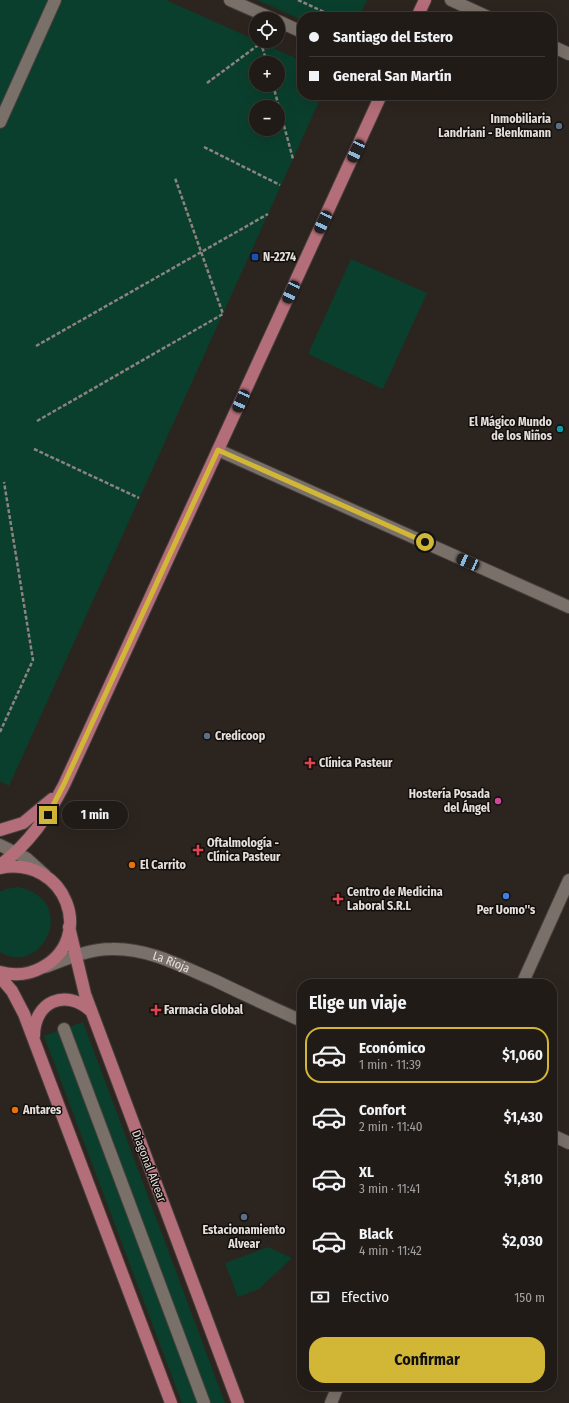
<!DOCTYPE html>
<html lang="es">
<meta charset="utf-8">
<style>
:root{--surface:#211b17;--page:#292420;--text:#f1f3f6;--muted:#a2a1a1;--line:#3e3936;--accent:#d2b736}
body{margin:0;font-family:"Fira Sans Condensed",sans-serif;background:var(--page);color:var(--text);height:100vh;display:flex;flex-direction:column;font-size:15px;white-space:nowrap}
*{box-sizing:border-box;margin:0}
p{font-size:13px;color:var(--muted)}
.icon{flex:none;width:22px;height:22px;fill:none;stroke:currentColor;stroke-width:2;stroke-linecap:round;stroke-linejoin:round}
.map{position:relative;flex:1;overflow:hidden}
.sheet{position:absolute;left:297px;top:979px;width:260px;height:412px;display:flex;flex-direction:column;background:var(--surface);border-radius:16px;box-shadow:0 4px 16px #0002,0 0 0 1px var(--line)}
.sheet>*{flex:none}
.guide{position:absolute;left:297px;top:12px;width:260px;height:88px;border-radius:16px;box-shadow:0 4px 16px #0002,0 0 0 1px var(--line);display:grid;align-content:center;height:88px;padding:0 12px;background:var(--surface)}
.tools{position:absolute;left:249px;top:12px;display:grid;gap:8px}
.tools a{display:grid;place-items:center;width:36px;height:36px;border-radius:50%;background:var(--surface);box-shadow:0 4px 16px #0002,0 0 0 1px var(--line);font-size:20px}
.end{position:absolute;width:18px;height:18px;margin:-9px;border:5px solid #d2b736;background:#111;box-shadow:0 0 0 2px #111}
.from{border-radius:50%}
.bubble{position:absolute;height:28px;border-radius:14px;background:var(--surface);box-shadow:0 4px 16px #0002,0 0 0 1px var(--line);font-size:13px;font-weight:700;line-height:28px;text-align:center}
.car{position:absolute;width:12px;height:24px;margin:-12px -6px;border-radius:5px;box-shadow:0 0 3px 1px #0007;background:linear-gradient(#222 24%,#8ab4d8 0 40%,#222 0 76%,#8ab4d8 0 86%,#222 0)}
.guide b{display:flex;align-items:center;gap:14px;height:38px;font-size:15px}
.guide b+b{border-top:1px solid var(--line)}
.guide i{width:10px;height:10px;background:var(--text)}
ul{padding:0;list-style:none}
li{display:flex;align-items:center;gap:12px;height:56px;margin:0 8px 6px;padding:0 4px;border:2px solid transparent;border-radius:16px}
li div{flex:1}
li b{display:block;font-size:15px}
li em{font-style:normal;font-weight:700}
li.on{border-color:var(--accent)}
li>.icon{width:36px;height:36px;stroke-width:1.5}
h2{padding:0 12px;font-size:18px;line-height:48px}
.pay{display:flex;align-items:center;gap:10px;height:44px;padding:0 12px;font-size:15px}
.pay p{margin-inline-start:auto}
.action{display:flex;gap:8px;margin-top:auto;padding:8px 12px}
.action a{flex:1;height:46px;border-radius:16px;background:var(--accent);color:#111;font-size:16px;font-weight:700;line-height:46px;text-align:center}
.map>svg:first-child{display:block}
.green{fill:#0b3f2d;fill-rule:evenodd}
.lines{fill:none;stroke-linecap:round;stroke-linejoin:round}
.minor-casing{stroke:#463f3c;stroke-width:14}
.major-casing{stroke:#463f3c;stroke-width:14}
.path{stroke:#8b8480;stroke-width:2.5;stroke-dasharray:4 2;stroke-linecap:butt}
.minor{stroke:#7a706a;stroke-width:12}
.major{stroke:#b46e79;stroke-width:12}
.route{stroke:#d2b736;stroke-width:5}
.service-dot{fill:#5c6f8a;stroke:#120e0c;stroke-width:1.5}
.transit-dot{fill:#1a4fb4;stroke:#120e0c;stroke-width:1.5}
.culture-dot{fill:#0f9aa8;stroke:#120e0c;stroke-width:1.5}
.health-dot{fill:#e0444e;stroke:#120e0c;stroke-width:1.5}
.hotel-dot{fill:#d1479c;stroke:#120e0c;stroke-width:1.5}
.food-dot{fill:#e8710a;stroke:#120e0c;stroke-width:1.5}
.shop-dot{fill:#3f7fe0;stroke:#120e0c;stroke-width:1.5}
.labels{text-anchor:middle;stroke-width:3;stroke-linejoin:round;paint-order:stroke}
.poi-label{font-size:12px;font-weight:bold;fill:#e5dfdc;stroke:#120e0c;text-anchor:start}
.street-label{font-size:12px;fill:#e5dfdc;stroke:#120e0c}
</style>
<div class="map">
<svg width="569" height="1403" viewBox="0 0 569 1403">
<rect width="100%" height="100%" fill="#2c241f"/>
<path class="green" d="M 0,0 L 166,0 L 302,61 L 302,95 L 322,95 L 9,786 L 0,781 ZM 256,63 L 278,63 L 278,85 L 256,85 ZM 256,107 L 278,107 L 278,129 L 256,129 Z
M 257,0 L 367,0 L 359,17 L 302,17 L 302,20 Z
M 351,259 L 427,293 L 383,389 L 308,354 Z
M 18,887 C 81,901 41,978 0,952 L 0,892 L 6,889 Z
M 83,1022 L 225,1403 L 182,1403 L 44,1036 Z
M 268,1247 L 292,1258 L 259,1289 L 238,1297 L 225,1263 Z"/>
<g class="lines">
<g class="minor-casing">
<g id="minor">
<path d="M 230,0 L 273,19"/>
<path d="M 451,0 L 488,17"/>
<path d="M 278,21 L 302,32"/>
<path d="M 552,46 L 569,54"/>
<path d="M 0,122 L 55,0"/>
<path d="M 218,450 L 569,607"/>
<path d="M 0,845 L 26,858 L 45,875"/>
<path id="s1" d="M 45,967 C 66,959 88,949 112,949 C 149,948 183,967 216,981 C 245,995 273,1008 302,1021"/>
<path d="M 522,984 L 569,880"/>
<path d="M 64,1029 L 204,1403"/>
<path d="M 552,1135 L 569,1143"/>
<path d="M 331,1403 L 338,1386"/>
</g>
</g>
<g class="major-casing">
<path id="major" d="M 417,17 L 425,0
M 0,830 L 23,823 L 52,799
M 0,865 C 29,844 48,816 64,785 L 381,95
M 0,868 C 66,855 97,939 41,968 C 28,975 15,976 0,972
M 69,927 L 85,994 L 238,1403
M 0,977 L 12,991 L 24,1014 L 171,1403
M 34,1036 C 34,1001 66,988 91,1011"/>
</g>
<path class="path" d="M 298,0 L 335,17
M 207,83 L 261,43 L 267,63
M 273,85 L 293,159
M 204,147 L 280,185
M 36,346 L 268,214
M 37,421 L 223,314 L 175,178
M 34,449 L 139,498
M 0,732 L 33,660 L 4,482"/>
<use href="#minor" class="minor"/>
<use href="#major" class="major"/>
</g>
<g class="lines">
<path class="route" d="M 48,815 L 64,784 L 218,450 L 425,542"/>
</g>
<g class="service-dot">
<circle cx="559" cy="126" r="4"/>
<circle cx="207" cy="736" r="4"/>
<circle cx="244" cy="1217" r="4"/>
</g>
<rect class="transit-dot" x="251" y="253" width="8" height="8" rx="2"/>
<circle class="culture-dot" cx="560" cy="429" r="4"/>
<g class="health-dot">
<path d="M308 757h4v4h4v4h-4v4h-4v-4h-4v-4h4z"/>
<path d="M196 844h4v4h4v4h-4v4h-4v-4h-4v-4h4z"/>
<path d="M336 893h4v4h4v4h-4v4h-4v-4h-4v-4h4z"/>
<path d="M154 1004h4v4h4v4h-4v4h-4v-4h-4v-4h4z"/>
</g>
<circle class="hotel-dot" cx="498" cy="801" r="4"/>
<g class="food-dot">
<circle cx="132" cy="865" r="4"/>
<circle cx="15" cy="1110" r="4"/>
</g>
<circle class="shop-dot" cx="506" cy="896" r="4"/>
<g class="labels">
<g class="poi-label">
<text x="551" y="123" text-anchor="end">Inmobiliaria<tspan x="551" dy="14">Landriani - Blenkmann</tspan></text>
<text x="263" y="261">N-2274</text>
<text x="552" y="426" text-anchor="end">El Mágico Mundo<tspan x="552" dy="14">de los Niños</tspan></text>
<text x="215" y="740">Credicoop</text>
<text x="319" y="767">Clínica Pasteur</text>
<text x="490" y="798" text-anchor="end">Hostería Posada<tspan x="490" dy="14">del Ángel</tspan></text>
<text x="207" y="847">Oftalmología -<tspan x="207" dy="14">Clínica Pasteur</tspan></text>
<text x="140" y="869">El Carrito</text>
<text x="347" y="896">Centro de Medicina<tspan x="347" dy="14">Laboral S.R.L</tspan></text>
<text x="506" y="914" text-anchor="middle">Per Uomo''s</text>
<text x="164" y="1014">Farmacia Global</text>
<text x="23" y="1114">Antares</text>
<text x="244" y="1234" text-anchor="middle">Estacionamiento<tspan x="244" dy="14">Alvear</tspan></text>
</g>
<g class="street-label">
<text dy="4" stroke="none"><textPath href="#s1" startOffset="131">La Rioja</textPath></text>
<text transform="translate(149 1166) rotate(69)" y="4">Diagonal Alvear</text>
</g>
</g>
</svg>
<div class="tools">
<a><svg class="icon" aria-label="locate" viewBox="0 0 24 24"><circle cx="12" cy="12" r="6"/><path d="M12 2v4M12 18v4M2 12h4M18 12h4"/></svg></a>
<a>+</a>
<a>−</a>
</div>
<i class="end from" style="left:425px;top:542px"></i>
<i class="end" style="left:48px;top:815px"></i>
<div class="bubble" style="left:62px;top:801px;width:66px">1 min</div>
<i class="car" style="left:356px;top:151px;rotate:205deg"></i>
<i class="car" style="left:323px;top:222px;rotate:205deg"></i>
<i class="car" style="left:291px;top:292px;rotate:205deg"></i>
<i class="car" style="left:241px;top:401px;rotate:204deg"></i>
<i class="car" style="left:468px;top:562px;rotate:294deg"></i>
<div class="guide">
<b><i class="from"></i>Santiago del Estero</b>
<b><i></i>General San Martín</b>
</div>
<section class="sheet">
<h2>Elige un viaje</h2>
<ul>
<li class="on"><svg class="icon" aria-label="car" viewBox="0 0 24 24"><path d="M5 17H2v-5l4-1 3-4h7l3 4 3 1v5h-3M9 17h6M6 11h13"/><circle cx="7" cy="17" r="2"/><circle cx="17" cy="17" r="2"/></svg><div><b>Económico</b><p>1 min · 11:39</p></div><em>$1,060</em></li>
<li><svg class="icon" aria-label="car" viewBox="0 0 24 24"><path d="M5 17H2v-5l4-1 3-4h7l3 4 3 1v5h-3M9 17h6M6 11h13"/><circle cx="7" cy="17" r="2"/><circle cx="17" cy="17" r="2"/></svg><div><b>Confort</b><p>2 min · 11:40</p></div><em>$1,430</em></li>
<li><svg class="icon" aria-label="car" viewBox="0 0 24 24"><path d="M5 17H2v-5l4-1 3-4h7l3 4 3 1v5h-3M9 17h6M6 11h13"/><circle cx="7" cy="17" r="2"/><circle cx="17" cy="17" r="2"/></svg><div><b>XL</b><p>3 min · 11:41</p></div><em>$1,810</em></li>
<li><svg class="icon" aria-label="car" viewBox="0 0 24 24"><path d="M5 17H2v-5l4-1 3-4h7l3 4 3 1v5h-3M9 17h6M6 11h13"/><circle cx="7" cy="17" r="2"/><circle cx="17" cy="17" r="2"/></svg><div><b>Black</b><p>4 min · 11:42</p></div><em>$2,030</em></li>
</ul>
<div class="pay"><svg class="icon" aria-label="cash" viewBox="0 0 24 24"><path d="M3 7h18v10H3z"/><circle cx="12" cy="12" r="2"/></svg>Efectivo<p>150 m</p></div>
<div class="action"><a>Confirmar</a></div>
</section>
</div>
